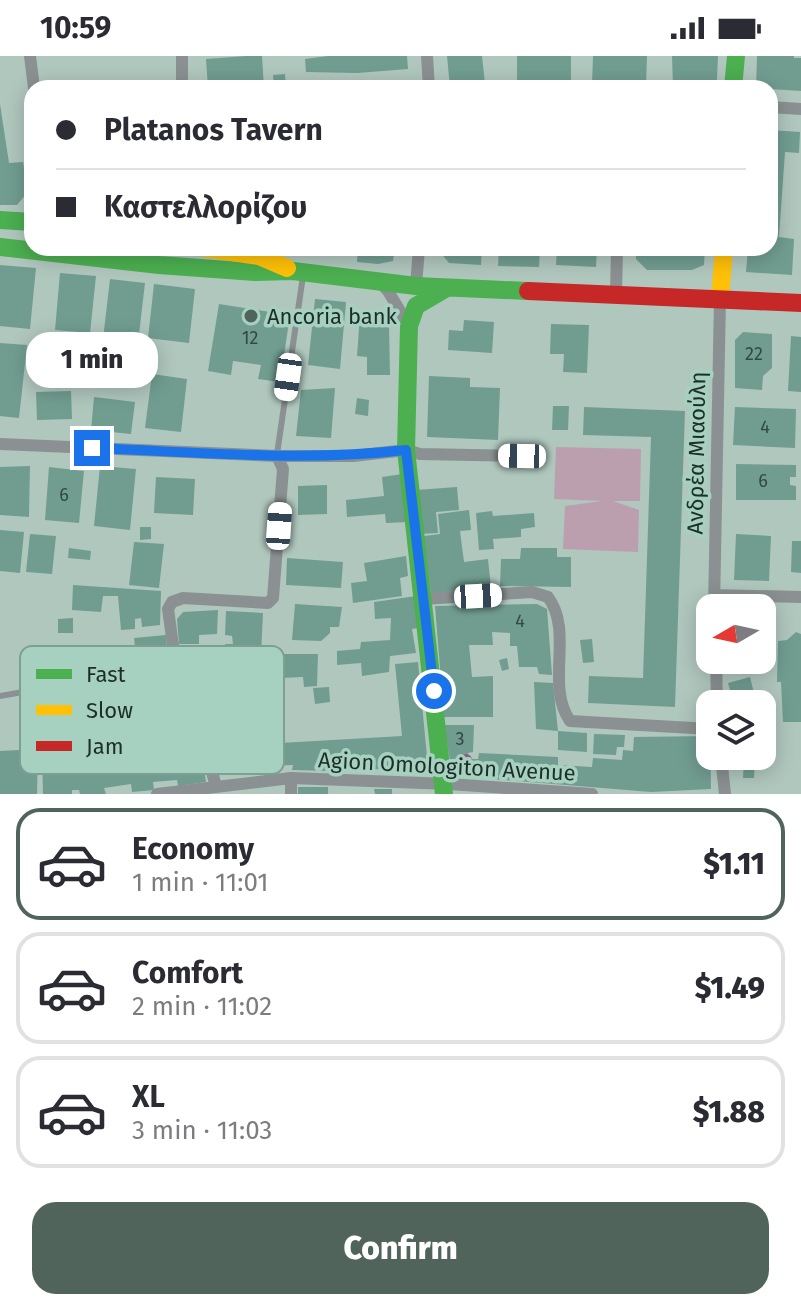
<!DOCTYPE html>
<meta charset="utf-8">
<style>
:root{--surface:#fff;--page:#f2f2f3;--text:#2b2b33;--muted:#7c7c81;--line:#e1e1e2;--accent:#50645c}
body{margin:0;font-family:"Fira Sans",sans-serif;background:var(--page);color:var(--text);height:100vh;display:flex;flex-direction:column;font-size:30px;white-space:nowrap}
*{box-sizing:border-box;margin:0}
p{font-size:26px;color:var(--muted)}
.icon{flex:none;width:44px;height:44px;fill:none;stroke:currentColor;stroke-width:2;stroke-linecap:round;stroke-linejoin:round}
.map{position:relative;height:738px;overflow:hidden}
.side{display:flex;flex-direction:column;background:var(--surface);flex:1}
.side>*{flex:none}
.hud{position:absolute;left:24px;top:24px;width:754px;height:176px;border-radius:24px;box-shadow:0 4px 20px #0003;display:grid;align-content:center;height:176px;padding:0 32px;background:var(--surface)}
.needle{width:52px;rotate:261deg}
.buttons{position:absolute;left:696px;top:538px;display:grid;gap:16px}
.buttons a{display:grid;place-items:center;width:80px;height:80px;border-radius:16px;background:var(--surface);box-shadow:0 4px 20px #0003;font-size:40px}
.end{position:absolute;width:36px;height:36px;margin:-18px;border:10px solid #1a73e8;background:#fff;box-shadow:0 0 0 4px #fff}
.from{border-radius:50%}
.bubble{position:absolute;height:56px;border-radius:24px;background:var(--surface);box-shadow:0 4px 20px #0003;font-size:26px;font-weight:800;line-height:56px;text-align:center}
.car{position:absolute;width:24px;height:48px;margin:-24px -12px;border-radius:10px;box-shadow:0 0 6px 2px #0007;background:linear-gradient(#fff 24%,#345 0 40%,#fff 0 76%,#345 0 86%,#fff 0)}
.hud b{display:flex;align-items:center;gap:28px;height:76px;font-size:30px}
.hud b+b{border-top:2px solid var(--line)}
.hud i{width:20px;height:20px;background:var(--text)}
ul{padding:14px 0 0;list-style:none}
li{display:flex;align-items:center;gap:24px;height:112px;margin:0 16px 12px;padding:0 16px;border:4px solid var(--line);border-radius:24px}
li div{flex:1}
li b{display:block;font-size:30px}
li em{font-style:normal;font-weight:800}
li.active{border-color:var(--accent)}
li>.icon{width:72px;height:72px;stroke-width:1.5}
.cta{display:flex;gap:16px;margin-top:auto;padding:16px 32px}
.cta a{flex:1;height:92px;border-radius:24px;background:var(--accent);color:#fff;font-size:32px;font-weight:800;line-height:92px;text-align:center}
.status{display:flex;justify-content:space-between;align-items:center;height:56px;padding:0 40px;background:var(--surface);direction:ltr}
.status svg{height:22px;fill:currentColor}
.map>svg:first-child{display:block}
.green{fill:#bb9fae}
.building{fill:#719d91}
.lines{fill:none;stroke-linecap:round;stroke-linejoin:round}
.lane{stroke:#8b9192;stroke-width:6}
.street{stroke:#8b9192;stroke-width:12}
.fast{stroke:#4caf50;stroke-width:18}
.slow{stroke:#ffc107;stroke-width:18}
.jam{stroke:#c62828;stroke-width:18}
.tree{fill:#955a84}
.route{stroke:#1a73e8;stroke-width:10}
.poi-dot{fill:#50645c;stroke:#a6d1c0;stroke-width:3}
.labels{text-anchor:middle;stroke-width:7;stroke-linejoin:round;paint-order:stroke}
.number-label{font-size:18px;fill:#324a42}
.poi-label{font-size:22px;fill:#1d2e27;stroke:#a6d1c0;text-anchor:start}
.street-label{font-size:22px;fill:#1d2e27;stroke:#a6d1c0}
.key{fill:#a6d1c0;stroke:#7da092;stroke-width:2}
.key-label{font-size:22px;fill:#1d2e27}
</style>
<div class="status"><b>10:59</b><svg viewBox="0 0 49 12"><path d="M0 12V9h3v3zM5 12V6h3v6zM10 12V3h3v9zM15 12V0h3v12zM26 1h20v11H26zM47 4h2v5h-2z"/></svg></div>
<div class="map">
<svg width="801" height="738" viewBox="0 0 801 738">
<rect width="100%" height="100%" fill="#b0c7be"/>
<path class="green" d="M 556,391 L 641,393 L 640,445 L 613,445 L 639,454 L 638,496 L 563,493 L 565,450 L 602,445 L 554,443 Z"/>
<path class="building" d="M 246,0 L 262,0 L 264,32 L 208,32 L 206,3 Z
M 328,0 L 407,0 L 408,13 L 357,17 L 306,16 L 305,3 Z
M 447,0 L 482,0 L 485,28 L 450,31 Z
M 517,0 L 571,0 L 571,31 L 517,30 Z
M 593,0 L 647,0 L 646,29 L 592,28 Z
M 672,0 L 718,0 L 717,24 L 709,32 L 673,30 Z
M 757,0 L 794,0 L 794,2 L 801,2 L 801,35 L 756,32 Z
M 285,18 L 286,32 L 274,32 L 273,19 Z
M 355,26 L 355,32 L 340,32 L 339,27 Z
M 0,48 L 9,107 L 23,106 L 28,136 L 17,149 L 0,149 Z
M 770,74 L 800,76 L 799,97 L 785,96 L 779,181 L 794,183 L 792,219 L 746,216 L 748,192 L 770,192 Z
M 358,192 L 395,192 L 393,205 L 378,208 L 357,206 Z
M 437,192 L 482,192 L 481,209 L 449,207 Z
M 499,192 L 540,192 L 539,211 L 498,210 Z
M 557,192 L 597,192 L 596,211 L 556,209 Z
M 636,192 L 705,192 L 704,209 L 692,214 L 647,214 L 636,203 Z
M 0,209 L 36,212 L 30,273 L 0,270 Z
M 60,217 L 96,220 L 90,277 L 55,274 Z
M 110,223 L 145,227 L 138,287 L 103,283 Z
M 154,228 L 195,233 L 189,287 L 148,282 Z
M 315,243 L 346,246 L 340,313 L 308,309 Z
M 219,248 L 290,259 L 280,326 L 258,323 L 261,309 L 233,305 L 231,319 L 208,315 Z
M 360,258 L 379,258 L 389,269 L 390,319 L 367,319 L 367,301 L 357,300 Z
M 464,264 L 494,266 L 492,297 L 448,294 L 449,274 L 463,275 Z
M 551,268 L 589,269 L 587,317 L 563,316 L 564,298 L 550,298 Z
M 743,276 L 772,278 L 772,312 L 763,320 L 762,334 L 735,332 L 735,284 Z
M 791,280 L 801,281 L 801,336 L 788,335 Z
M 0,287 L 27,289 L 19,362 L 0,360 Z
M 152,318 L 187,323 L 181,376 L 145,372 Z
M 429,320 L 470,322 L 470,331 L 500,332 L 498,384 L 427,381 Z
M 335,332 L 331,382 L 296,380 L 301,334 Z
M 71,335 L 72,363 L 37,364 L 36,336 Z
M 94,341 L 135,346 L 131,378 L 91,374 Z
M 357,342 L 369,344 L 368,360 L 355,358 Z
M 553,350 L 569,350 L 568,374 L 552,374 Z
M 584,351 L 685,355 L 675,651 L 588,647 L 589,620 L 643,622 L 651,381 L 583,379 Z
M 735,351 L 796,353 L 795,392 L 733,389 Z
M 736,408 L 796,409 L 796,421 L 790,421 L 790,429 L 796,430 L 796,444 L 736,444 Z
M 30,410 L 29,461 L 0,459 L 0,411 Z
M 100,410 L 136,413 L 130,474 L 94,470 Z
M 49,411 L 84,415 L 79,467 L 45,464 Z
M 402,418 L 408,466 L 386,467 L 385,458 L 347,461 L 346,444 L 384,440 L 382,421 Z
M 156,421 L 195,423 L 193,459 L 154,457 Z
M 327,429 L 327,458 L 298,459 L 298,430 Z
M 457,431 L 459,454 L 436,456 L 438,477 L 419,478 L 416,434 Z
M 469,454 L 471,474 L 460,475 L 464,506 L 488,503 L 491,531 L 431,538 L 424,480 L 440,478 L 438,458 Z
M 492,455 L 493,460 L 534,457 L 535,471 L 521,473 L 521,481 L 493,483 L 494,493 L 479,494 L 476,457 Z
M 140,471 L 151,471 L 151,483 L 140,484 Z
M 0,474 L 24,476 L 20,517 L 0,515 Z
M 30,478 L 56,480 L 52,518 L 26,516 Z
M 736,478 L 771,480 L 769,525 L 734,524 Z
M 792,485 L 801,485 L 801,517 L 791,516 Z
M 134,486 L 164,488 L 159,532 L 129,529 Z
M 69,492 L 91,495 L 90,504 L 68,502 Z
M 521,492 L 557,492 L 557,501 L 571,501 L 571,531 L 500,530 L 501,503 L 520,503 Z
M 406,500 L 408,520 L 400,522 L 402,540 L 353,547 L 351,527 L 367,525 L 364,507 Z
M 287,502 L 343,506 L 341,532 L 286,529 Z
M 73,529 L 161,535 L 160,569 L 142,571 L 141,562 L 135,563 L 135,573 L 121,574 L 118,540 L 103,540 L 101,556 L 72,554 Z
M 416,540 L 418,572 L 412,573 L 416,597 L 390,600 L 389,616 L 362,620 L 361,607 L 337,609 L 337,595 L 360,593 L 361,586 L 390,584 L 391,562 L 375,563 L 374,546 Z
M 295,548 L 342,551 L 339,571 L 330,571 L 330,577 L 321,585 L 292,584 Z
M 537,548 L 547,553 L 552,619 L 539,618 L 537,611 L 519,611 L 517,590 L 510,590 L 510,577 L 492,576 L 493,589 L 469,589 L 472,621 L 493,620 L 493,661 L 444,661 L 435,550 Z
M 218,554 L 217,578 L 199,579 L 199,588 L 179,588 L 177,563 L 183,556 Z
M 226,555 L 263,557 L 260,621 L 244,621 L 244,604 L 225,604 L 225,588 L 233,588 L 232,580 L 225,579 Z
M 73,562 L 73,577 L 58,577 L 58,563 Z
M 796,576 L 801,578 L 801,666 L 783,666 L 781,626 L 777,626 L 778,585 L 787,584 Z
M 166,579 L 168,607 L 137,610 L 134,582 Z
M 592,583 L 594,606 L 583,607 L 580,584 Z
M 280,598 L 318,598 L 317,630 L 304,631 L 303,621 L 281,622 Z
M 507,602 L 509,613 L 502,615 L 499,604 Z
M 418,606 L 428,711 L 330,715 L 292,714 L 293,709 L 264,710 L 263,688 L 402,680 L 395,608 Z
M 750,621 L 755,641 L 748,643 L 750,648 L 734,648 L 728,627 Z
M 534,626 L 553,627 L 558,675 L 536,673 Z
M 329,631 L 330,646 L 315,648 L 313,632 Z
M 97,638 L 101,695 L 107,694 L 103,657 L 127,654 L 132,692 L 174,685 L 180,713 L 203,709 L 206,726 L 178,730 L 177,724 L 153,726 L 154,734 L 132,736 L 131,728 L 104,732 L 106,738 L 80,738 L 79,734 L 72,734 L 72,738 L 43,738 L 42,699 L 70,697 L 71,714 L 97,711 L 94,696 L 79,697 L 76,665 L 69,665 L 67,641 Z
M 771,656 L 774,668 L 767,670 L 769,678 L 762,680 L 762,658 Z
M 444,669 L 474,669 L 473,696 L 468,697 L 469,703 L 478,703 L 479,697 L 558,701 L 558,709 L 592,711 L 593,702 L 622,704 L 623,694 L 633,695 L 634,681 L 710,680 L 711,733 L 651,736 L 455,720 L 452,717 Z
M 558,675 L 587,677 L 587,696 L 558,694 Z
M 594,678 L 625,679 L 624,691 L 617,691 L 616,699 L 593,698 Z
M 38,693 L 37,738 L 0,738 L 0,695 Z
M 744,703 L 755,704 L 754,722 L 743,722 Z
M 298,731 L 328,731 L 328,738 L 298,738 Z
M 374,733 L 392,733 L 392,738 L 375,738 Z"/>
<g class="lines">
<path class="lane" d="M 277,398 L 303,220
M 0,640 L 40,633"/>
<path class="street" d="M 30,0 L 34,32
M 427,0 L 429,32
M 182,32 L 182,0
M 770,51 L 801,53
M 380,226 L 388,235 L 409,270
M 416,230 L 419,192
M 616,239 L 617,192
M 0,388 L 277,400 L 353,400 L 406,394 L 420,398 L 522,400
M 714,539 L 801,541
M 424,543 L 532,536 L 548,541 C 574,576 545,629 570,665 L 710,673
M 714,552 L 720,243
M 716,604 L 717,648
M 133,618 L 176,613
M 721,700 L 725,738
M 291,722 L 291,738
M 216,730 L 204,689 L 192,683 L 185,676 L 168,553 L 172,546 L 183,542 L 268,547 L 273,542 L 283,413 L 277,400
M 157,738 L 291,722 L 449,728 L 592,738"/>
<path class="fast" d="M 733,32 L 736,0
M 0,164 L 32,166
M 0,191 L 159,209 L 255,216 L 293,215 L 416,230 L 528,235
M 444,738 L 406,394 L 409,270 L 416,250 L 445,233"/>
<path class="slow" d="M 204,192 L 259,200 L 287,212
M 720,243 L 724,192"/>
<path class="jam" d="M 528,235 L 801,247"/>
</g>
<circle class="tree" cx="466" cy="704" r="6"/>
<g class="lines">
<path class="route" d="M 92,392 C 197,396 302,406 406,394 L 434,635"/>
</g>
<circle class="poi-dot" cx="251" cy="260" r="8"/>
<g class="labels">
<g class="number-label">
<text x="250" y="288">12</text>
<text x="754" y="304">22</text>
<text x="765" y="377">4</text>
<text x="763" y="431">6</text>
<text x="64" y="445">6</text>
<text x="520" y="571">4</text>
<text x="460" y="689">3</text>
</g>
<g class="poi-label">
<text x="267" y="268">Ancoria bank</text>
</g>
<g class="street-label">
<text transform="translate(696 397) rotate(-89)" y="8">Ανδρέα Μιαούλη</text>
<text transform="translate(447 710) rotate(3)" y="8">Agion Omologiton Avenue</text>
</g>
</g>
<rect x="20" y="590" width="264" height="128" rx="12" class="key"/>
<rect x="36" y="613" width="36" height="10" fill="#4caf50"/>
<rect x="36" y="649" width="36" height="10" fill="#ffc107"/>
<rect x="36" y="685" width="36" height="10" fill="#c62828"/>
<g class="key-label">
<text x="86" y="626">Fast</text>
<text x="86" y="662">Slow</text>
<text x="86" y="698">Jam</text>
</g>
</svg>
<div class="buttons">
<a><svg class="needle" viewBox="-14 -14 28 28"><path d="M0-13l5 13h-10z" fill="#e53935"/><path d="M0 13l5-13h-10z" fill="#7c7c81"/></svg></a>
<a><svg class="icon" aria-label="layers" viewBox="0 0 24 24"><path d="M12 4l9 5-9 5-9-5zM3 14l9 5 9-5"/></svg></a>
</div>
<i class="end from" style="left:434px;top:635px"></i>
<i class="end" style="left:92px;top:392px"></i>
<div class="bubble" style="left:26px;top:276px;width:132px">1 min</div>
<i class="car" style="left:288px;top:321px;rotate:188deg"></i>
<i class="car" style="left:522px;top:400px;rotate:271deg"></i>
<i class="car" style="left:279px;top:470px;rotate:4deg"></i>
<i class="car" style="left:478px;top:540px;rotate:87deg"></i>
<div class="hud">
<b><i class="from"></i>Platanos Tavern</b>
<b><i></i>Καστελλορίζου</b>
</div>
</div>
<section class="side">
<ul>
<li class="active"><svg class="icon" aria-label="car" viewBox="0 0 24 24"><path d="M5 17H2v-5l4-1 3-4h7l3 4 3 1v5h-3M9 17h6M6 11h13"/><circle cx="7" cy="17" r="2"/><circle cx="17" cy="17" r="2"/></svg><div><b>Economy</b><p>1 min · 11:01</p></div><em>$1.11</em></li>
<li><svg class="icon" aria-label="car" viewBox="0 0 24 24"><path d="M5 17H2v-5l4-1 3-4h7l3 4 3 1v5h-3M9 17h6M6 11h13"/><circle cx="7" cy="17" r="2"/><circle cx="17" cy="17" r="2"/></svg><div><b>Comfort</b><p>2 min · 11:02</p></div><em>$1.49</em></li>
<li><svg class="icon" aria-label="car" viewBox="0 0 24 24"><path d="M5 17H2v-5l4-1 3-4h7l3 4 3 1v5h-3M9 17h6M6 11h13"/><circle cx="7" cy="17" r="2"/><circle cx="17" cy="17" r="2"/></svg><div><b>XL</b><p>3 min · 11:03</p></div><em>$1.88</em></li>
</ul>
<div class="cta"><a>Confirm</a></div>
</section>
